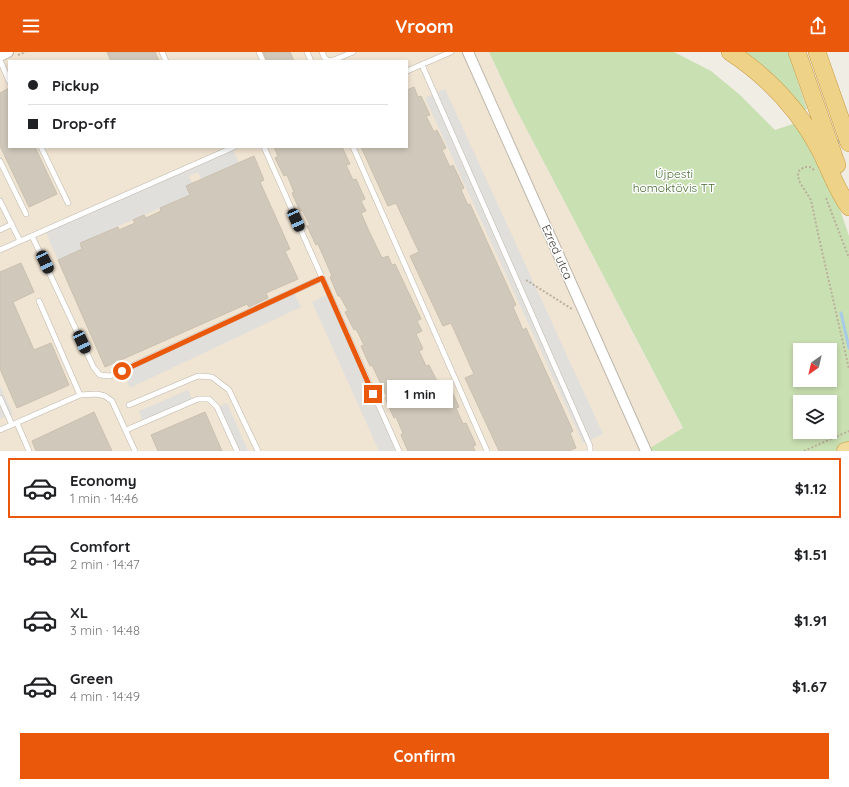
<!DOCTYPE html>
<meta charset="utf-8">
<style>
:root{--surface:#fff;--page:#f2f2f2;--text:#202124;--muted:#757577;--line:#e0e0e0;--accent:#ea580c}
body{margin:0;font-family:Quicksand,sans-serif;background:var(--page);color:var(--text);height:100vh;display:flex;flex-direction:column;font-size:15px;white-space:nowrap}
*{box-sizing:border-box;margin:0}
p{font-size:13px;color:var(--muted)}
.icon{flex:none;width:22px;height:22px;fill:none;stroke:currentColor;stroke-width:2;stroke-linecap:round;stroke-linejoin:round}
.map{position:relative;height:399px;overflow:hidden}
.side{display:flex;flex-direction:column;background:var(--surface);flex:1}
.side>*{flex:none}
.top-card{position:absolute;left:8px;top:8px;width:400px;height:88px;border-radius:0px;box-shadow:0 2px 6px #0003;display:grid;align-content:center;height:88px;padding:0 20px;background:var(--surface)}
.needle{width:26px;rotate:214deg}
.tools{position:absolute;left:793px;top:291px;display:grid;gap:8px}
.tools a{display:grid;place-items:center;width:44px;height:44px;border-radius:0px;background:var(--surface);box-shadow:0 2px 6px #0003;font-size:20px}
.end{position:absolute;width:18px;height:18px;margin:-9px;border:5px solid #ea580c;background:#fff;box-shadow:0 0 0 2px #fff}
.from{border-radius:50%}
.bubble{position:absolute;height:28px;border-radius:0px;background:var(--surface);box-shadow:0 2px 6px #0003;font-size:13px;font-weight:700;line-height:28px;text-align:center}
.car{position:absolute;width:12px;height:24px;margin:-12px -6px;border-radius:5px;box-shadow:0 0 3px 1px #0007;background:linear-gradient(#222 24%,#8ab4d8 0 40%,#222 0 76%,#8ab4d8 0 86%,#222 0)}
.top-card b{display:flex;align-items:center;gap:14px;height:38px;font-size:15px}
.top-card b+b{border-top:1px solid var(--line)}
.top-card i{width:10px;height:10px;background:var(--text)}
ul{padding:7px 0 0;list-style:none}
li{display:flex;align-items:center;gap:12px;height:60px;margin:0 8px 6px;padding:0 12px;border:2px solid transparent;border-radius:0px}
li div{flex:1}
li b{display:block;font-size:15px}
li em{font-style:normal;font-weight:700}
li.current{border-color:var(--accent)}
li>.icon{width:36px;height:36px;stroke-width:1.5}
.primary-button{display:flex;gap:8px;margin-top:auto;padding:8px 20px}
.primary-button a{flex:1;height:46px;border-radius:0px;background:var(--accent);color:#fff;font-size:16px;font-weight:700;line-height:46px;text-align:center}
header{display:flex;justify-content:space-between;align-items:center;height:52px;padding:0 20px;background:var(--accent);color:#fff;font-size:18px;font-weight:700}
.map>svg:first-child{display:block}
.commercial{fill:#f0e4d2;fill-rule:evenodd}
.green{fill:#c9e0b2;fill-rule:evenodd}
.parking{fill:#e1dfdc}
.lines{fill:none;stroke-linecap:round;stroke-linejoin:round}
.stream{stroke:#a7cae6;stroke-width:3}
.building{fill:#d0c9bb;stroke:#cac0b0}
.service-casing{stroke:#bdb7ab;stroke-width:6}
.minor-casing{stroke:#bdb7ab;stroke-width:12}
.primary-casing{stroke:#d4b96f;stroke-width:18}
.trunk-casing{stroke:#c99d46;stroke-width:18}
.path{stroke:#bab09b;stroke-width:2;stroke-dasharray:2 2;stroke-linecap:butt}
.service{stroke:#fff;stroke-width:5}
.minor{stroke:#fff;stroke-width:10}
.primary{stroke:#f1dc9c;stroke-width:16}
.trunk{stroke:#eed288;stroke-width:17}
.route{stroke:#ea580c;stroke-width:5}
.labels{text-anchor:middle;stroke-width:3;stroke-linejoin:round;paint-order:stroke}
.park-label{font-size:12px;fill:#456b30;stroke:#fff}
.street-label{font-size:12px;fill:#413d35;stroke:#fff}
</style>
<header><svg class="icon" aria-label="menu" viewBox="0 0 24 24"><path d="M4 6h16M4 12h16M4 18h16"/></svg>Vroom<svg class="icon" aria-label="share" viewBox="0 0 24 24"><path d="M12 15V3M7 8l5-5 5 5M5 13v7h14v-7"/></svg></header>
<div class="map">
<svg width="849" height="399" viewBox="0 0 849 399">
<rect width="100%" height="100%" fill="#f0ede5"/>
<path class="commercial" d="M 0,0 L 489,0 L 515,55 L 683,377 L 645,399 L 0,399 ZM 9,9 L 407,9 L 407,95 L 9,95 Z"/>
<path class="green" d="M 489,0 L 674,0 L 711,19 L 740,43 L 775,78 L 799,70 L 835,143 L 849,184 L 849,399 L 645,399 L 683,376 L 515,55 ZM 800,298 L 830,298 L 830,328 L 800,328 ZM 800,350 L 830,350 L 830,380 L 800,380 Z
M 745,0 L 788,0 L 807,57 L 804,58 C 788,34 767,17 745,0 Z"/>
<path class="parking" d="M 445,37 L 603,382 L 583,391 L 425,46 Z
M 232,96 L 239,111 L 201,127 L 198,120 L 189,124 L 192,131 L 186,134 L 190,143 L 80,191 L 82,197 L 58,208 L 45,178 Z
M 293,239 L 301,255 L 130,336 L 122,319 Z
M 329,242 L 399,399 L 379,399 L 312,250 Z
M 0,334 L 13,362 L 0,367 Z
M 188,338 L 193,349 L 143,371 L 139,359 Z
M 227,351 L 248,399 L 237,399 L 217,355 Z"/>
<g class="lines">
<path class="stream" d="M 838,89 L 839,90
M 841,261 L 849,296"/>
</g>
<path class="building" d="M 107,0 L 155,0 L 159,9 L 111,9 Z
M 263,0 L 290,0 L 294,9 L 267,9 Z
M 414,35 L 418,45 L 421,44 L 430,63 L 426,64 L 434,80 L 437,78 L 446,96 L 442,98 L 450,115 L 453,113 L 464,136 L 461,138 L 468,153 L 470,152 L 516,253 L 513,255 L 523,278 L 526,276 L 573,379 L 570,381 L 576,396 L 569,399 L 499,399 L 465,326 L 474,322 L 451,271 L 443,274 L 410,204 L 419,200 L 396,151 L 388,154 L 361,95 L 407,95 L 407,38 Z
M 9,36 L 9,95 L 35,95 L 57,142 L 29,155 L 0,94 L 0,41 Z
M 274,95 L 342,95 L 350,112 L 346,113 L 353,128 L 356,127 L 365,147 L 361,149 L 366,159 L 361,161 L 368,177 L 382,206 L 388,204 L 392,213 L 395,212 L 421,267 L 417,269 L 422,279 L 416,282 L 423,297 L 419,299 L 426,314 L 429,313 L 439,333 L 444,331 L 447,337 L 450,335 L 459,355 L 456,356 L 463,372 L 466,371 L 476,393 L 473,394 L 475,399 L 408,399 L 401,383 L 403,381 L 396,365 L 394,366 L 385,346 L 387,345 L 372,313 L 370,314 L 361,294 L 364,293 L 356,277 L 354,278 L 345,260 L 348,259 L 340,244 L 338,244 L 330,225 L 332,224 L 318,192 L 316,193 L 307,174 L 310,173 L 302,158 L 300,159 L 292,141 L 294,140 L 287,123 L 284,124 L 275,106 L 278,104 Z
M 254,104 L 264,128 L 260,130 L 290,197 L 285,199 L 298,227 L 266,241 L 268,246 L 249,255 L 247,252 L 105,315 L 58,208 L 82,197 L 80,191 L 118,175 L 119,178 L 135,171 L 133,168 L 144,163 L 146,166 L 161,159 L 160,156 L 190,143 L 186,134 Z
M 21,211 L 34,240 L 13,250 L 34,298 L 51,291 L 69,333 L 17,356 L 0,317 L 0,220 Z
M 94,360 L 112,399 L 36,399 L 32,389 Z
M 205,360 L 222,399 L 158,399 L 151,383 Z"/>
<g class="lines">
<g class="service-casing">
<path id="service" d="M 162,0 L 166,9
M 259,0 L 263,9
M 307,0 L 311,9
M 322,0 L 324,5 L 328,9 L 334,8 L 353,0
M 0,8 L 9,29
M 422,13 L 590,394 L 590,399
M 407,19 L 451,0
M 41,95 L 68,151
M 264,95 L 399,399
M 353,95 L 487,399
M 0,109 L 26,162
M 0,149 L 20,189
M 0,178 L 12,172
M 32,184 L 94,316 L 100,323 L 110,324 L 322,226
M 0,198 L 234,95
M 39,249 L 80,343
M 0,346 L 12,373
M 129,353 L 198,324 L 212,325 L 229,338 L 258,399
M 17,371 L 29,399
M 0,378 L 80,343 L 97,342 L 105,344 L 112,349 L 135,399
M 126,378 L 198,347 L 209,347 L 217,355 L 237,399"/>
</g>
<g class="minor-casing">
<path id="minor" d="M 468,0 L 646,399
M 0,4 L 8,0"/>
</g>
<g class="primary-casing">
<path id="primary" d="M 845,399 L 849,398"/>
</g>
<g class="trunk-casing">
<path id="trunk" d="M 730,0 C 768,25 799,58 820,98 C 830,118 836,137 849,155
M 797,0 L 837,113
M 817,0 L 849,91"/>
</g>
<path class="path" d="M 18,3 L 26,0
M 814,118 L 810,115 L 804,115 L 799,119 L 798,123 L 799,129 L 811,148 L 819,186 L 849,317
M 826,146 L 849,206
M 526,228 L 572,257
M 804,399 L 849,379"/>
<use href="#service" class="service"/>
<use href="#minor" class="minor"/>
<use href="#primary" class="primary"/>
<use href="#trunk" class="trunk"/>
</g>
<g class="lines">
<path class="route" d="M 122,319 L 322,226 L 373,342"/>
</g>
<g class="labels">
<g class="park-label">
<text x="674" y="126">Újpesti<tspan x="674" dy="14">homoktövis TT</tspan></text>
</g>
<g class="street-label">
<text transform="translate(557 200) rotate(66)" y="4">Ezred utca</text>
</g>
</g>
</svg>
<div class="tools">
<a><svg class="needle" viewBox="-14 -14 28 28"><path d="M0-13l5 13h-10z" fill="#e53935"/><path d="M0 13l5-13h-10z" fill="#757577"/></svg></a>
<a><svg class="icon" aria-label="layers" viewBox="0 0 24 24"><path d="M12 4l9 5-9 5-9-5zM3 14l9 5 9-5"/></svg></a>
</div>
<i class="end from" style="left:122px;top:319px"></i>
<i class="end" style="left:373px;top:342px"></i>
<div class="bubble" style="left:387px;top:328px;width:66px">1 min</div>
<i class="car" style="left:296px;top:168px;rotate:156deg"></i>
<i class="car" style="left:45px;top:210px;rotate:155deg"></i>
<i class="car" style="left:82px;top:290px;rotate:155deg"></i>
<div class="top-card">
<b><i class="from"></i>Pickup</b>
<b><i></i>Drop-off</b>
</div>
</div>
<section class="side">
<ul>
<li class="current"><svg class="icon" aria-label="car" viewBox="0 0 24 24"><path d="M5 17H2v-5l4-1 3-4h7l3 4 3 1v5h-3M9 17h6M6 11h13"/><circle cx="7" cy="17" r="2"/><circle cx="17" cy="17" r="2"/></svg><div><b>Economy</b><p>1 min · 14:46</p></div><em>$1.12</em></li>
<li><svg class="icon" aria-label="car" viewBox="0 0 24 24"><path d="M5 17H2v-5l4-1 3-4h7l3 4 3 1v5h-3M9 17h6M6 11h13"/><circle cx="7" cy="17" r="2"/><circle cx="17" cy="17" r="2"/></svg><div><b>Comfort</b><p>2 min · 14:47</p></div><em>$1.51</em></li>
<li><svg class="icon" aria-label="car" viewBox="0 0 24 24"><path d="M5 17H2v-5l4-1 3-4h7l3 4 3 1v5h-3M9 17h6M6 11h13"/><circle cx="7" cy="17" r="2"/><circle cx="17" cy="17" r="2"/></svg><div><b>XL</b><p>3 min · 14:48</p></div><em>$1.91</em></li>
<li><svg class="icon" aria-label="car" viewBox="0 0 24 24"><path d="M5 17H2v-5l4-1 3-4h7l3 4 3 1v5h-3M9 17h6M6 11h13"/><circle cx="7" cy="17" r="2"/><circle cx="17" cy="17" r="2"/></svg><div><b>Green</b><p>4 min · 14:49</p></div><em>$1.67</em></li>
</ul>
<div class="primary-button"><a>Confirm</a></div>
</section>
